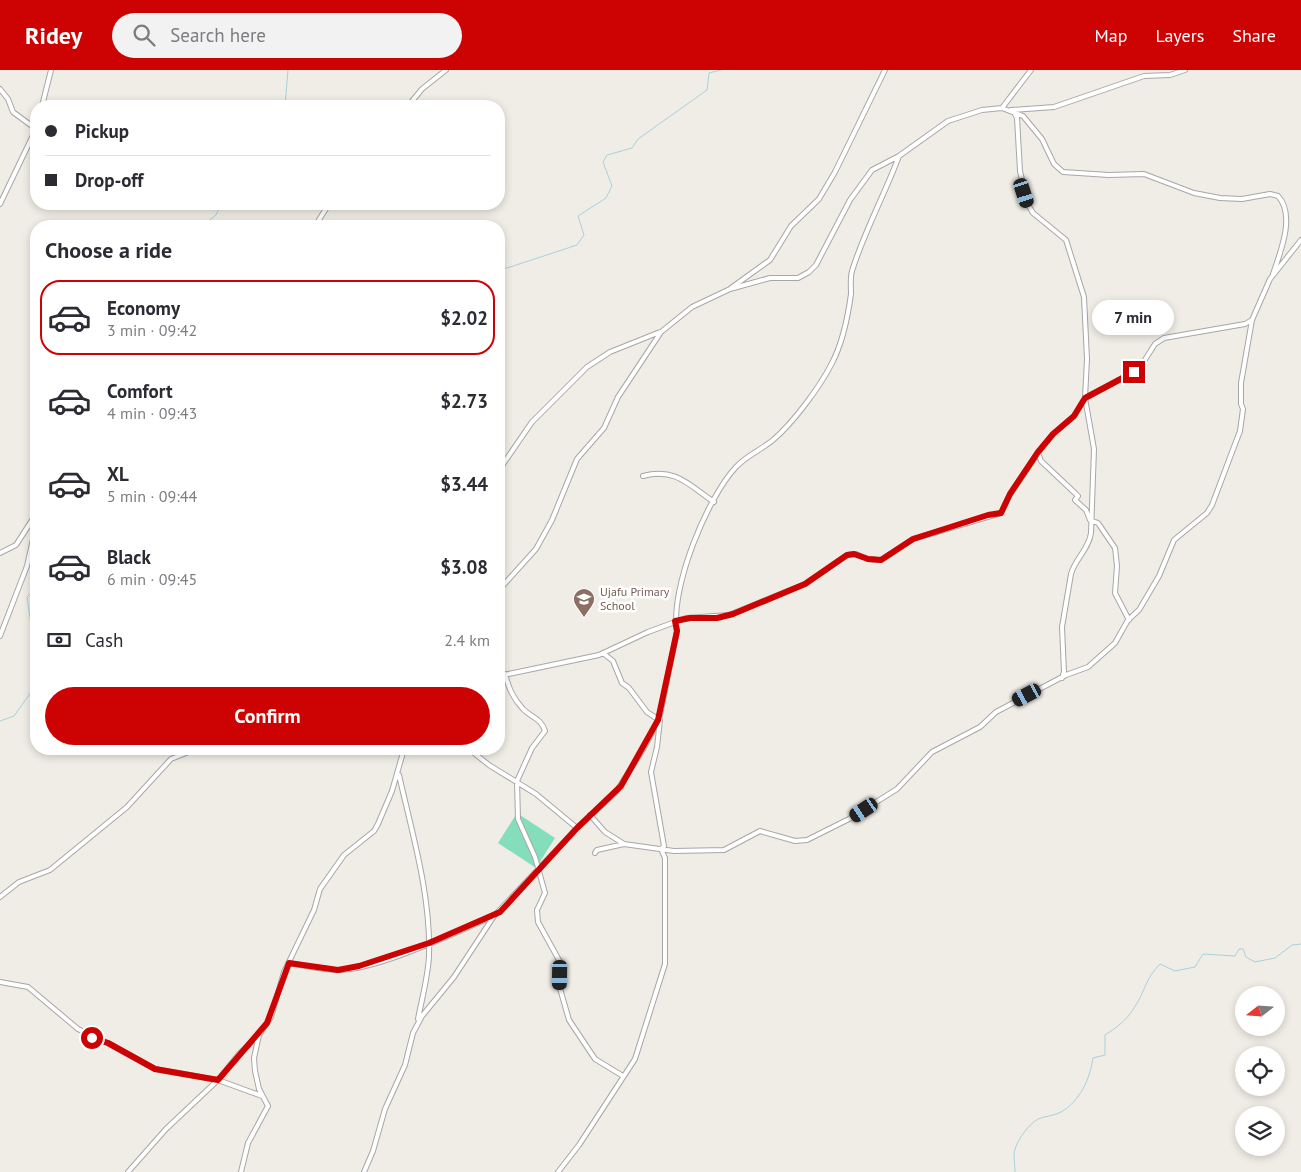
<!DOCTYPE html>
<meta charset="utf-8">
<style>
:root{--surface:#fff;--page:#f2f2f3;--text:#2b2b33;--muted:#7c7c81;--line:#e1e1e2;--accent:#cd0203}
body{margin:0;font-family:"PT Sans",sans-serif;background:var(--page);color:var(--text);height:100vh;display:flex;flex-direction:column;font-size:19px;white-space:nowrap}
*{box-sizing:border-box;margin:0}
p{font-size:16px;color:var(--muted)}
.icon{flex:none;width:28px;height:28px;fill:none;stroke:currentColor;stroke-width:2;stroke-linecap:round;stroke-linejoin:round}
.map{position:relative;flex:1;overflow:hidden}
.details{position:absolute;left:30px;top:150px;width:475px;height:535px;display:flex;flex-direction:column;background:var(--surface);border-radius:20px;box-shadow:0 2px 8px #0003}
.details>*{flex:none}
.top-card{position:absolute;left:30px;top:30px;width:475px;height:110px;border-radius:20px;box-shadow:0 2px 8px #0003;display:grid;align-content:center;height:110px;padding:0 15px;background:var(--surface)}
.needle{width:32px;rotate:253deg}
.tools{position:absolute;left:1235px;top:916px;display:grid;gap:10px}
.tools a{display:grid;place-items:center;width:50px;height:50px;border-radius:50%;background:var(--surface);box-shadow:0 2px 8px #0003;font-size:25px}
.end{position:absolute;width:22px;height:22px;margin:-11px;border:6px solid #cd0203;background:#fff;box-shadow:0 0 0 2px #fff}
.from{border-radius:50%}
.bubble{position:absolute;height:35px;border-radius:18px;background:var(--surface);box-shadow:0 2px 8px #0003;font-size:16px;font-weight:800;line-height:35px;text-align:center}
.car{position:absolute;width:15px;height:30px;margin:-15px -8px;border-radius:6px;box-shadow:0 0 4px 1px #0007;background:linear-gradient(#222 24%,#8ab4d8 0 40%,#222 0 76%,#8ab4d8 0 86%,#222 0)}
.top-card b{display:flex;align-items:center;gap:18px;height:48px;font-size:19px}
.top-card b+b{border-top:1px solid var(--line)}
.top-card i{width:12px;height:12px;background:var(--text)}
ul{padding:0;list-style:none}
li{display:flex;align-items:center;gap:15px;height:75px;margin:0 10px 8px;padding:0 5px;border:2px solid transparent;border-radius:20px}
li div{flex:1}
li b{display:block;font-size:19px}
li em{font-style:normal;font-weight:800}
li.current{border-color:var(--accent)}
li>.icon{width:45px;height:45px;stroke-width:1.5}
h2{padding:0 15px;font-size:22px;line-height:60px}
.pay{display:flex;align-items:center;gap:12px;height:55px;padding:0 15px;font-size:19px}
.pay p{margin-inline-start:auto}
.cta{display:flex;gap:10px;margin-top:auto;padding:10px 15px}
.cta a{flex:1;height:58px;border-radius:30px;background:var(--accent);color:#fff;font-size:20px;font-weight:800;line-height:58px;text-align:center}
header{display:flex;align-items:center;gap:30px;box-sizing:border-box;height:70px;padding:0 25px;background:var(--accent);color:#fff}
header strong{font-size:24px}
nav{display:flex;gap:28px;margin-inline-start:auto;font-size:18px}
.search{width:350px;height:45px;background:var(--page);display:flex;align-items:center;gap:12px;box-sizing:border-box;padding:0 18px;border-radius:28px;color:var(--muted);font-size:19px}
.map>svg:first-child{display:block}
.pitch{fill:#85debb}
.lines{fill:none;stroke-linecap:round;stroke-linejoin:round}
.stream{stroke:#a7d1dd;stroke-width:1}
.minor-casing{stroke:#a7a7a7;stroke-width:6}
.minor{stroke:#fff;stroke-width:4}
.route{stroke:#cd0203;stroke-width:6}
.labels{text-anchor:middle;stroke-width:5;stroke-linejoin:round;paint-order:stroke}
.education-label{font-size:12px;fill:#785e54;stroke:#fff;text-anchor:start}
</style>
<header>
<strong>Ridey</strong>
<div class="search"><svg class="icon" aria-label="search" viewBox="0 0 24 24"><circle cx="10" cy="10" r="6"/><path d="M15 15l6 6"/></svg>Search here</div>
<nav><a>Map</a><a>Layers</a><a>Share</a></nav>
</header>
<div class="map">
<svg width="1301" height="1102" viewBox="0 0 1301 1102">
<rect width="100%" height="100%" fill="#f0ede6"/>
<path class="pitch" d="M 517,743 L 555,768 L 536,798 L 498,773 Z"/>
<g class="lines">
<path class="stream" d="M 285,36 L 288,0
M 202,156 L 216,145 L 219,138 L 233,134
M 499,198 L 507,198 L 577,175 L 584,165 L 578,146 L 606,128 L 612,116 L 603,92 L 607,85 L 632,78 L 638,69 L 707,20 L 709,3 L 721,0
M 36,479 L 36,481
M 36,518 L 27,527 L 32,561 L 32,588 L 36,592
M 0,651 L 14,646 L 36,615
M 1015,1102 C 1015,1095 1013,1085 1015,1079 C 1018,1069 1029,1054 1038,1049 C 1045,1046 1054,1046 1061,1042 C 1080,1031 1090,1009 1093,988 L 1105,985 L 1105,965 C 1116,958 1127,950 1134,938 C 1145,922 1145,909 1160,894 L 1175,901 L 1195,897 L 1203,884 L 1235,886 L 1239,879 L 1243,879 L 1246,887 L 1255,892 L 1275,888 L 1292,875 L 1301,874"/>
<g class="minor-casing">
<path id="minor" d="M 0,19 L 8,29 L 13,42 L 36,59
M 42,36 L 51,0
M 408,36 L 422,19 L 446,0
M 1002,38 L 1031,0
M 1011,40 L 1054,37 L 1144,6 L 1170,5 L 1185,0
M 1015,44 L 1017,48 L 1020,101 L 1027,133 L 1033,143 L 1066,170 L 1084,227 L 1087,289 L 1085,328 L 1094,379 L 1091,463 C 1089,479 1075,489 1071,504 L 1062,557 L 1064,602 L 1062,608
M 0,134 L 36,59
M 315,156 L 329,134
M 731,218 L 770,190 L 791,156 L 819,129 L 835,102 L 885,0
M 1038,383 L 1041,391 L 1076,424 L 1078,426 L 1075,430 L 1086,440 L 1090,450 L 1098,453 L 1115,478 L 1117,496 L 1115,523 L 1129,550
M 499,400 L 532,352 L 587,297 L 610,282 L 660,262
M 643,406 C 675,397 689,415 714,432
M 0,483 L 16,475 L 36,444
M 499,520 L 536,479 L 552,450 L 577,389 L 604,358 L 618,327 L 661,262 L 692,237 L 730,219 L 770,208 L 798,208 L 809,202 L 816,195 L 850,130 L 872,100 L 899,86 L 948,51 L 982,40 L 1002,38 L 1023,46 L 1042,69 L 1054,94 L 1063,102 L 1109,105 L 1144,104 L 1194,123 L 1220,128 L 1242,129 L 1270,124 L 1278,126 C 1296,145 1280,183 1273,204
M 0,566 L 27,496 L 36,456
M 603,583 L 613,591 L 622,613 L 629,618 L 647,642 L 659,650
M 505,604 C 509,619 513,628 523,639 C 532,648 541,648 545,661 L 532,678 L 517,711 L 518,749 L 535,787 L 545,823 L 537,840 L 538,852 L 560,892 L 559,915 L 569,950 L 595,989 L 623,1006
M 499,606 L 599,585 L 648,562 L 686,548 L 729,545 L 805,514 L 847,485 L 856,484 L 868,489 L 881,490 L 913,469 L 1001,443 L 1010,424 L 1038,383 L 1053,364 L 1074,346 L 1085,328 L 1139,299 L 1155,274 L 1164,268 L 1245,254 L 1252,250
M 469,679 L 489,695 L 536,724 L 577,758
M 399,705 C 412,763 431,825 429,886 C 428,907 422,928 418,949
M 590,745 L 605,762 L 624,774 L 674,781 L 724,780 L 760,761 L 795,771 L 807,770 L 849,749 L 897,719 L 932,682 L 980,657 L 996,642 L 1066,605 L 1088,597 L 1115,573 L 1128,550 L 1139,540 L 1159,506 L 1174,470 L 1207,443 L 1212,435 L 1240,361 L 1243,339 L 1241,334 L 1241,313 L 1252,250 L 1270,209 L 1301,170
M 595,783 L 597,780 L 624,774
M 0,827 L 19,812 L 50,800 L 127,737 L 171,689 L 196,679
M 289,893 C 305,896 322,900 338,900 C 379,900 455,862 494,846
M 0,912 L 28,917 L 78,959 L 108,973 L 155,999 L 218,1010 L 262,1026
M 128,1102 L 166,1059 L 218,1010 L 238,985 L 257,967
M 241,1102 L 248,1073 L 268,1036 L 259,1019 L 255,1001 L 254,988 L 259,965 L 271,947 L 284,902 L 314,840 L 320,819 L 344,785 L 374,761 L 378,754 L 392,721 L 404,679
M 364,1102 L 373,1081 L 385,1039 L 405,995 L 413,963 L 422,946 L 454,907 L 494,846 L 577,758 L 616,722 L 642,681 L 659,650 L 677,561 C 670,518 707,428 736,397 C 747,385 761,380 773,370 C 793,353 820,317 832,293 C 843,272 848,246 851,224 C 851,216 850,208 852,201 C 864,162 885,124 899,86
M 558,1102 L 579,1075 L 635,989 L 665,894 L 665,788 L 661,779 L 664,776 L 651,702 L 657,677 L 660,650"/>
</g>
<use href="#minor" class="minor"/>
</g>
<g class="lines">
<path class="route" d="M 92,968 L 108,973 L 155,999 L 218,1010 L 267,953 L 289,893 L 338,900 L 359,896 L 429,873 L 500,842 L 577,758 L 621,716 L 658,650 L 677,561 L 675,551 L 690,548 L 717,548 L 733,544 L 805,514 L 847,485 L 854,484 L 868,489 L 881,490 L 913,469 L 988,445 L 1001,443 L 1010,424 L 1038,382 L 1053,364 L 1074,346 L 1085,328 L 1134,302"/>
</g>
<defs>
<g id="school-pin" transform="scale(1.125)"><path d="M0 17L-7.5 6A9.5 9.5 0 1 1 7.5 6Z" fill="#8d6e63" stroke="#fff"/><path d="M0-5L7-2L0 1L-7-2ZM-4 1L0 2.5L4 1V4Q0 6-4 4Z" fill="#fff"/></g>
</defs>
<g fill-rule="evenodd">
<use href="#school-pin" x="584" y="529"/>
</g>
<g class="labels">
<g class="education-label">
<text x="600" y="526">Ujafu Primary<tspan x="600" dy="14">School</tspan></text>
</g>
</g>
</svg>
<div class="tools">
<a><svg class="needle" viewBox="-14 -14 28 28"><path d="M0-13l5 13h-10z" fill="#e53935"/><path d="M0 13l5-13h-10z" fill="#7c7c81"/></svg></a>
<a><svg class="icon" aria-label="locate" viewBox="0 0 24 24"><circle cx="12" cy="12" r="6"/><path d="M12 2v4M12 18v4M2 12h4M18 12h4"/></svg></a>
<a><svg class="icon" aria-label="layers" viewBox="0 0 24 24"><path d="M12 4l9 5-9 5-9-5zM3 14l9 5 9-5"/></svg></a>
</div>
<i class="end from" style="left:92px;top:968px"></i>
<i class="end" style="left:1134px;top:302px"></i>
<div class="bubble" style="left:1092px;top:230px;width:82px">7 min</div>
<i class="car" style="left:1024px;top:123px;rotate:162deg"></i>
<i class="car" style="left:1027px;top:625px;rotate:242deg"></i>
<i class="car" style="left:864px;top:740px;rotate:236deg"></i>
<i class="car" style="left:560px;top:905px;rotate:181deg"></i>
<div class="top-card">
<b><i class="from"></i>Pickup</b>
<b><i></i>Drop-off</b>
</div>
<section class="details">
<h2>Choose a ride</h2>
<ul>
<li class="current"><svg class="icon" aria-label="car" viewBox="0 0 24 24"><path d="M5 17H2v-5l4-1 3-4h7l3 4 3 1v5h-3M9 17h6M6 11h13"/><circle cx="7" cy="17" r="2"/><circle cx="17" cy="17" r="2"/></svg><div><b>Economy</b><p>3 min · 09:42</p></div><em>$2.02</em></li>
<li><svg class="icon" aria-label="car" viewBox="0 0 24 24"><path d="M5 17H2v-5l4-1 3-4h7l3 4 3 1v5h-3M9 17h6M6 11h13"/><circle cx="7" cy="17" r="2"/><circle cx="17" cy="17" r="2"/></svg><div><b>Comfort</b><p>4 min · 09:43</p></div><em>$2.73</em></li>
<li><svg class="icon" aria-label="car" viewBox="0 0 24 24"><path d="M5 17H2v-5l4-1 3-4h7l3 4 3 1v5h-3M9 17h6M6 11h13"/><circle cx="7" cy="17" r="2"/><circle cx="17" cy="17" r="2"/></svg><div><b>XL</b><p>5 min · 09:44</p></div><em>$3.44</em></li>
<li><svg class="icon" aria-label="car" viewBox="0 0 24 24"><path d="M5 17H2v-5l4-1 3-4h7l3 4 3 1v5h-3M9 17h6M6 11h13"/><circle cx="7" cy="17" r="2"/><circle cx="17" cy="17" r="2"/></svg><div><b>Black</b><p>6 min · 09:45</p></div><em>$3.08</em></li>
</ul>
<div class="pay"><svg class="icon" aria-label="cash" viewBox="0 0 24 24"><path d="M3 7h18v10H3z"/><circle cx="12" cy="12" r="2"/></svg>Cash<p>2.4 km</p></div>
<div class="cta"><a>Confirm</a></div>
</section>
</div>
